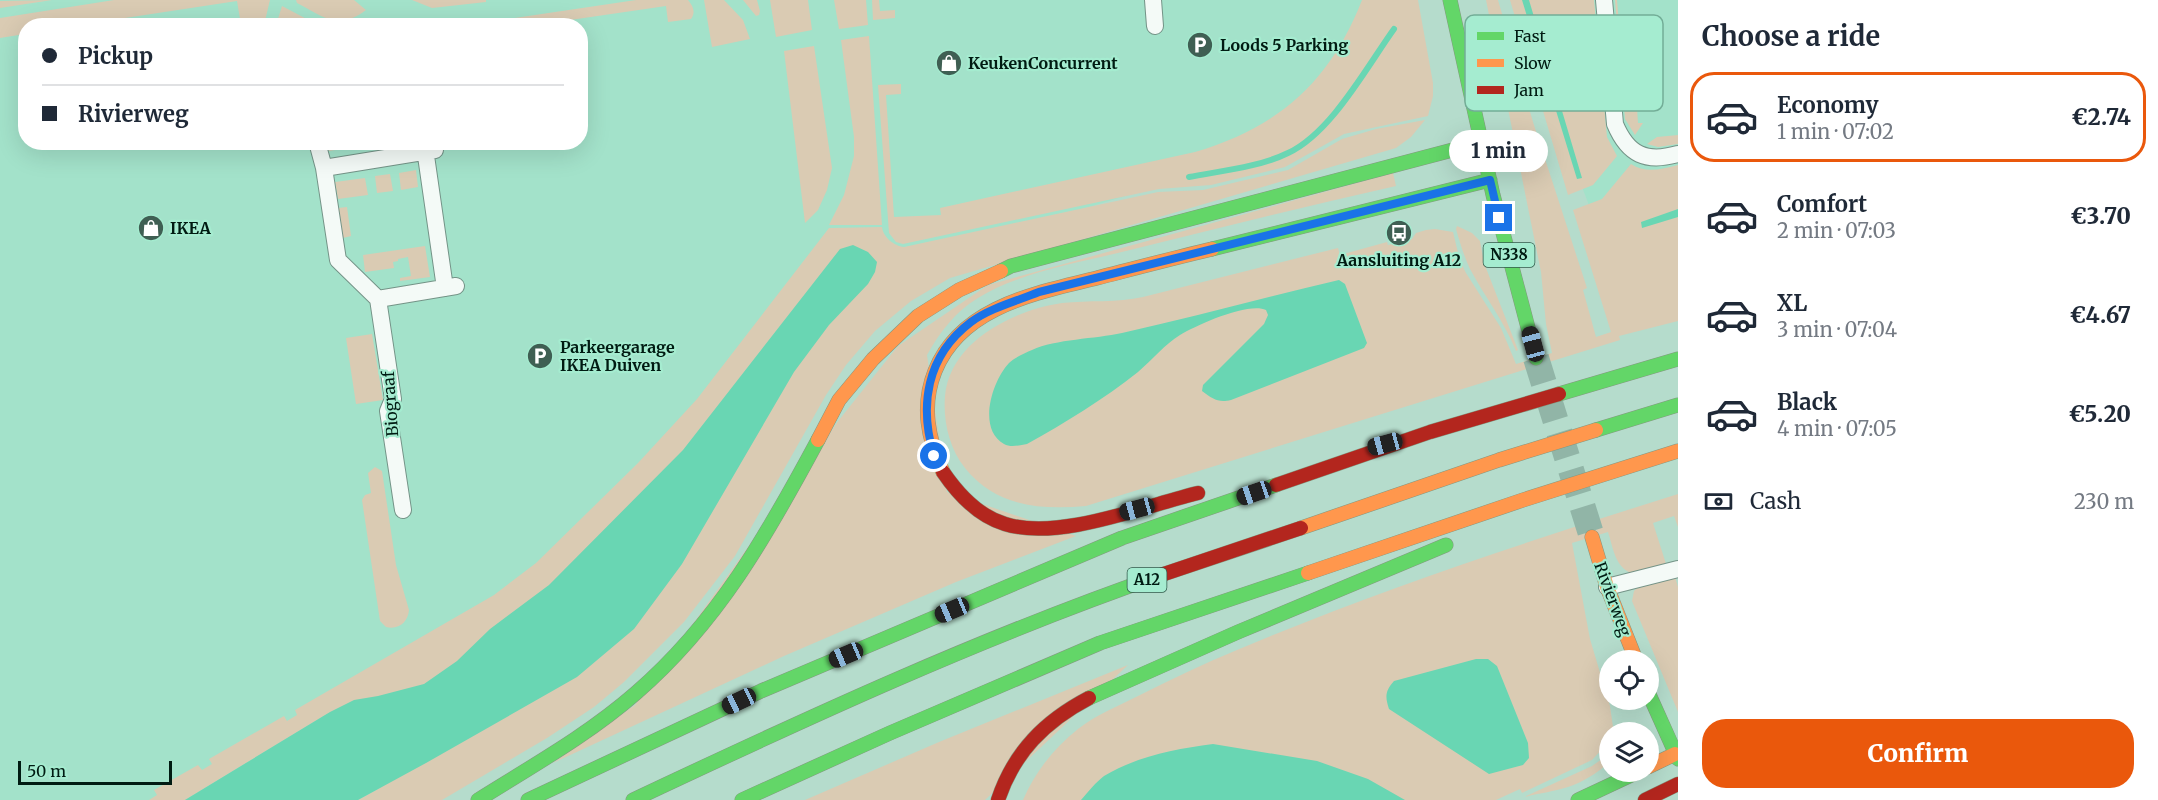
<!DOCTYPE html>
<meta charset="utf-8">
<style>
:root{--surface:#fff;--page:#f6f6f7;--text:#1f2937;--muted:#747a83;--line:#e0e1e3;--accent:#ea580c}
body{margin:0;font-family:Merriweather,serif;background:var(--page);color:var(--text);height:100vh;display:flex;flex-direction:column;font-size:22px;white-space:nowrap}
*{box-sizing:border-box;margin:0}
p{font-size:20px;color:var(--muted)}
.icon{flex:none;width:33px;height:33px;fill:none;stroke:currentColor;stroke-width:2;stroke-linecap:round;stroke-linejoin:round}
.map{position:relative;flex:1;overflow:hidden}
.drawer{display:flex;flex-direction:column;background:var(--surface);width:480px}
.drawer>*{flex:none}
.guide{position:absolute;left:18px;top:18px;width:570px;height:132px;border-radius:24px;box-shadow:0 6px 24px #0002;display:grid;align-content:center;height:132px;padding:0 24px;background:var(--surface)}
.tools{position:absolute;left:1599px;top:650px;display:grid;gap:12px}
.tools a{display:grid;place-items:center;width:60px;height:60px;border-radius:50%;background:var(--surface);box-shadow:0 6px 24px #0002;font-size:30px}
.scale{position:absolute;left:18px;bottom:15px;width:154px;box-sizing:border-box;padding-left:6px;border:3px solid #001b12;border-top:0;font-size:16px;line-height:21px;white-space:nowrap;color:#001b12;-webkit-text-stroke:4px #a5ecd0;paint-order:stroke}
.end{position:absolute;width:27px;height:27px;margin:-14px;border:8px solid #1a73e8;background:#fff;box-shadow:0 0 0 3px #fff}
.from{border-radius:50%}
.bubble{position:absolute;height:42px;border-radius:21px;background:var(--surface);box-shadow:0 6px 24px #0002;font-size:20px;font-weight:800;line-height:42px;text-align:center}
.car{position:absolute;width:18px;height:36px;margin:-18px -9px;border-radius:8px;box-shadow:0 0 4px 2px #0007;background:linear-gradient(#222 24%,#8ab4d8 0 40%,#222 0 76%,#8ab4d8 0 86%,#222 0)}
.guide b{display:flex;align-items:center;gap:21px;height:57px;font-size:22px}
.guide b+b{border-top:2px solid var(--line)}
.guide i{width:15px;height:15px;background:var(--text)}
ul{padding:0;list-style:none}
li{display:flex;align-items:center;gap:18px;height:90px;margin:0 12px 9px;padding:0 12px;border:3px solid transparent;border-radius:24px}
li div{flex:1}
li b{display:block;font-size:22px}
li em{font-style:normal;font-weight:800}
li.selected{border-color:var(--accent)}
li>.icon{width:54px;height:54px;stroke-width:1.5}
h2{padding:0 24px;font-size:27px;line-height:72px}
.pay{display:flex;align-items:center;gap:15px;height:66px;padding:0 24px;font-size:22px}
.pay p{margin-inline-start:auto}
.button{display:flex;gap:12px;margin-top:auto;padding:12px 24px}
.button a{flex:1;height:69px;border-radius:24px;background:var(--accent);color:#fff;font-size:24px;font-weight:800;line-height:69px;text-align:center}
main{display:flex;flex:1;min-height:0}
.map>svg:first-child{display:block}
.built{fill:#a3e2ca;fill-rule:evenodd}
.green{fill:#dacbb3}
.water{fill:#69d6b3}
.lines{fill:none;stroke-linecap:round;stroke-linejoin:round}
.stream{stroke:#69d6b3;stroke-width:6}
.primary-tunnel{stroke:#91b5a7;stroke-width:26;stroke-dasharray:26 13;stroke-linecap:butt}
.street-casing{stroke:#749387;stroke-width:18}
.fast-casing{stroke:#859880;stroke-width:15}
.slow-casing{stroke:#859880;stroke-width:15}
.jam-casing{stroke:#859880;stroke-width:15}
.street{stroke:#f4faf7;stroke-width:16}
.fast{stroke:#63d668;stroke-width:14}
.slow{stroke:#ff974d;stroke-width:14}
.jam{stroke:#b3261e;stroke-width:14}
.route{stroke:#1a73e8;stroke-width:8}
.labels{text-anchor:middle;stroke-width:4.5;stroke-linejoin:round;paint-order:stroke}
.shield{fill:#a5ecd0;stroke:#325a4b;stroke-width:1.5}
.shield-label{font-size:15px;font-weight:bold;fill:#001b12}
.poi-label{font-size:16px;font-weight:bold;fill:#001b12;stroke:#a5ecd0;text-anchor:start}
.street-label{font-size:16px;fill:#001b12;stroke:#a5ecd0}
.key{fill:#a5ecd0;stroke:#73ad97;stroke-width:1.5}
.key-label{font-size:16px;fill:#001b12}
</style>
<main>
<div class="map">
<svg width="1678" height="800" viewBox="0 0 1678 800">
<rect width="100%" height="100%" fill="#b5dccc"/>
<path class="built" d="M 0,0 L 1392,0 L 1326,125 L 1189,177 L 855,277 L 286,800 L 0,800 ZM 26,26 L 580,26 L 580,142 L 26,142 Z
M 1526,0 L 1678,0 L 1678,287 L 1625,300 L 1579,179 Z"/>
<path class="green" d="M 52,0 L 0,8 L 0,1 Z
M 114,0 L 270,0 L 264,25 L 241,25 L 237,1 L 79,25 L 26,26 L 25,34 L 0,38 L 0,18 Z
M 296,0 L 354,0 L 366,10 C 338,31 324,17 297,3 Z
M 412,0 L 486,0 L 486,2 L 432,8 Z
M 636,0 L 688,0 C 693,6 696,12 691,19 L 668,22 L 666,6 L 536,25 L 503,25 L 502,20 Z
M 704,0 L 724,0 L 743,20 L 750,39 L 712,47 Z
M 743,0 L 757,0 L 760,11 L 759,15 L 756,16 Z
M 770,0 L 808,0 L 812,30 L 776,37 Z
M 834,0 L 866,0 L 868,25 L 839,29 Z
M 872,0 L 879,0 L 880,11 L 895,10 L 895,18 L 873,20 Z
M 1362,0 L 1418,0 L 1433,83 L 1433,96 L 1428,116 L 1344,134 L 1285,167 L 1211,185 L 1159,189 L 903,244 L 896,242 L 889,233 L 878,85 L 901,84 L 901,94 L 886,95 L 894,217 L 941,215 L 940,208 L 1195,152 C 1279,127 1330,82 1362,0 Z
M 1486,0 L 1498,0 L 1533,122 L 1587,288 L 1583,290 L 1596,337 L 1611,332 L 1573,210 L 1602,199 L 1631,164 C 1646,174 1662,169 1678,165 L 1678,321 L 1619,336 L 1620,340 L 1086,506 C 1041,510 996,507 965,468 C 949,448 943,421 945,396 C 950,341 1014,310 1062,303 C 1089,300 1117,303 1143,297 C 1208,281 1273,264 1338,248 L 1340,255 L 1387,242 L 1388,245 L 1412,239 L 1416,233 L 1426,230 L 1435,229 L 1453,232 L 1460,261 L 1466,273 L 1501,328 L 1516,364 L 1552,353 L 1546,324 L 1541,272 Z
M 1510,0 L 1594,0 L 1607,137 L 1617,156 L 1593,185 L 1568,195 Z
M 1615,0 L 1617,0 L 1626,108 L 1637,108 L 1638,123 L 1643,123 L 1635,135 L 1625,119 Z
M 282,6 L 318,25 L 276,25 Z
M 869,36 L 882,225 L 829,225 L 844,195 L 854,156 L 854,137 L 841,40 Z
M 814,46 L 832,168 L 827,190 L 818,210 L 805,223 L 784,51 Z
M 1425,120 L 1411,137 L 1396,148 L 950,278 L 911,301 L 875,331 L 846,365 L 826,395 L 735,556 L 684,622 L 624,682 L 594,707 L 547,738 L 442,800 L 358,800 L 380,788 L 327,714 L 185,800 L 149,800 L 157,795 L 154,790 L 198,765 L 202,770 L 212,764 L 209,759 L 284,716 L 287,721 L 297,715 L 295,710 L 494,595 L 536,563 L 638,463 L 697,399 L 829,228 L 882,227 C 883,237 894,246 904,247 L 1158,192 L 1203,190 L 1288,170 L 1342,139 L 1376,129 Z
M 1678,135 L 1678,144 L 1658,147 L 1647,144 L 1657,137 Z
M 328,143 L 359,143 L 360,146 L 329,151 Z
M 416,170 L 418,187 L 401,190 L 399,173 Z
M 1393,173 L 1396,186 C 1307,206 1218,228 1130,250 C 1083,262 1019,272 978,298 C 955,312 940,332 927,355 L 947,492 L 1076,536 L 956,582 L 784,656 L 553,763 L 635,705 L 839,420 L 898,346 L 988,285 Z
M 390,174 L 393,191 L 377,193 L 375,176 Z
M 365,178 L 368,195 L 338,199 L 335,182 Z
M 347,207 L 351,236 L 343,238 L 338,208 Z
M 1457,226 L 1472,233 L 1480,241 L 1484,263 L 1518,350 L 1516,351 C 1504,321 1485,297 1470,269 C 1464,256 1460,243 1456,229 Z
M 425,246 L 430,277 L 400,281 L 400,278 L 411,276 L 408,257 L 398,259 L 398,261 L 393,262 L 394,268 L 365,272 L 363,255 Z
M 372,334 L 383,400 L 356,404 L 346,338 Z
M 375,467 L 382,471 L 396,565 L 409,610 C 408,622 399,630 386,627 L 380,621 L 362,500 L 365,495 L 371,493 L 368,473 Z
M 1678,494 L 1678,527 L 1674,516 L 1653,523 L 1667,567 L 1632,573 C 1615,568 1613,547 1608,532 L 1572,543 L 1590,639 L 1610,706 L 1613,727 L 1606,745 L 1592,760 L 1522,793 L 1520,789 L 1496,800 L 1023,800 C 1035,772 1054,748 1078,729 C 1096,715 1118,706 1138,696 C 1170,680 1203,664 1237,650 C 1381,589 1529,541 1678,494 Z
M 1675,577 L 1678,587 L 1678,712 L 1632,601 L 1634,591 L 1637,588 Z
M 1128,665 L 985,800 L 805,800 L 939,742 Z
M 1602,759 L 1605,766 C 1575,790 1559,789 1524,797 L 1592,766 Z"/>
<path class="water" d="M 1522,0 L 1529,0 L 1582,178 L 1577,179 Z
M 1678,209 L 1678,217 L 1642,228 L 1641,222 Z
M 853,245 L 868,252 L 877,262 L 875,272 L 868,284 L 829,325 L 794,372 L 682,564 L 634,629 L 577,677 L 426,763 L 358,800 L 185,800 L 330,712 L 354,700 L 378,696 L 424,684 L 457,661 L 490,629 L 549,585 L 683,450 L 840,249 Z
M 1339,280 L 1345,284 L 1367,343 L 1364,348 L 1231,400 C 1218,403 1213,399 1202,391 L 1203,385 L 1264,324 L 1268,315 L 1266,310 C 1248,302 1197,325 1180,335 C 1165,344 1152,360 1138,372 C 1104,399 1065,423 1027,444 C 1020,445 1011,448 1004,444 C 977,429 992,381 1009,363 C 1014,358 1025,353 1032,350 C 1056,339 1095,339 1122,333 C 1194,317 1266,297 1339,280 Z
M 1476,659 L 1488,659 L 1497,666 L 1528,743 L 1529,758 L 1523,765 L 1489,774 L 1389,709 C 1385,697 1385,691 1394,681 Z
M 1213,744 L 1317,761 L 1368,779 L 1405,800 L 1081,800 C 1088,792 1096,782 1104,776 C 1138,756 1175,749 1213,744 Z"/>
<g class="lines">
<path class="stream" d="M 1189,177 C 1220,171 1260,167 1288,153 C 1331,133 1366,68 1394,29"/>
<path class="primary-tunnel" d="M 1536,358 L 1592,537"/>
<g class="street-casing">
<path id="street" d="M 1153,0 L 1155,26
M 1604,0 L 1615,124 C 1628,155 1646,163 1678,154
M 317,142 L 324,168 L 338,260 L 378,299 L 393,399 L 388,411 L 403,510
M 424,142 L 445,288
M 324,168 L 435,150
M 378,299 L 456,286
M 1607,587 L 1678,569"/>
</g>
<g class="fast-casing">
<path id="fast" d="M 1450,0 L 1493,195 L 1536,358
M 1212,249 L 1490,180
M 1001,271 L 1011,266 L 1483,142
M 1559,394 L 1678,359
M 1596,430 L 1678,405
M 1648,692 L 1678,759
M 1089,698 L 1238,632 L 1446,545
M 478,800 C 532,766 588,735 636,693 C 718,622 767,535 818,440
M 528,800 L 761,691 L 1122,538 L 1276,485
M 633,800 C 807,718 982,637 1164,574
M 742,800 L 890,733 L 1100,643 L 1308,573
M 1578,800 L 1640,771"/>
</g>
<g class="slow-casing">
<path id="slow" d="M 818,440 L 839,400 L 873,359 L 918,316 L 959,290 L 1001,271
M 943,472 C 928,439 921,406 935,371 C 961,306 1037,293 1097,278 C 1136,268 1174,258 1212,249
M 1301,528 L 1499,460 L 1596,430
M 1592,537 L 1607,587 L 1636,660
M 1308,573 L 1523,500 L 1678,451
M 1648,767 L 1675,754"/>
</g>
<g class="jam-casing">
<path id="jam" d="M 943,472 C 958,494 978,516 1005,524 C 1059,541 1144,506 1198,493
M 1276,485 L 1430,432 L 1559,394
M 1164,574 L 1301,528
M 998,800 C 1014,752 1045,721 1089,698
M 1645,800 L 1678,784"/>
</g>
<use href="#street" class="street"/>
<use href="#fast" class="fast"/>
<use href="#slow" class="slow"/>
<use href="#jam" class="jam"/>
</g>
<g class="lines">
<path class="route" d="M 934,456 C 919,406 926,356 971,322 C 990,308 1017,301 1039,292 L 1490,180 L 1499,218"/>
</g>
<defs>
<g id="parking-disc" transform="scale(1.35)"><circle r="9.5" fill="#3f5f53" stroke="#a5ecd0"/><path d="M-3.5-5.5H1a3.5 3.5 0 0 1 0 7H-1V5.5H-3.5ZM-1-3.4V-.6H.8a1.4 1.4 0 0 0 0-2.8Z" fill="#fff"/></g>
<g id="shop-disc" transform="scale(1.35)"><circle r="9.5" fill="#3f5f53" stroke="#a5ecd0"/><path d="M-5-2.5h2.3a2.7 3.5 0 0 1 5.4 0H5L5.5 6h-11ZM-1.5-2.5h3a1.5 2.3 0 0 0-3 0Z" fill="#fff"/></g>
<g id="bus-disc" transform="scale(1.35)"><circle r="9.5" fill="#3f5f53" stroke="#a5ecd0"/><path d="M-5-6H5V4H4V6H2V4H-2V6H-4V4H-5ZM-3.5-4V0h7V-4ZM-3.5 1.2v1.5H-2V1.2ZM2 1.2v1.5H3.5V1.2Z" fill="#fff"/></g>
</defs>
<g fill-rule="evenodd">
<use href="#parking-disc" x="1200" y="45"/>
<use href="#shop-disc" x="949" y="63"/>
<use href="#shop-disc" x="151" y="228"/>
<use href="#bus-disc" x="1399" y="233"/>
<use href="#parking-disc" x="540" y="356"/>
</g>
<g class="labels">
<g class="shield">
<rect x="1483.5" y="243" width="51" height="24" rx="4.5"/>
<rect x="1127.5" y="568" width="39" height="24" rx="4.5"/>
</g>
<g class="shield-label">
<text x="1509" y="260">N338</text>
<text x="1147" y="585">A12</text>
</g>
<g class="poi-label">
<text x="1220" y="51">Loods 5 Parking</text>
<text x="968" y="69">KeukenConcurrent</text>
<text x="170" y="234">IKEA</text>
<text x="1399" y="266" text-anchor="middle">Aansluiting A12</text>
<text x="560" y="353">Parkeergarage<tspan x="560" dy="18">IKEA Duiven</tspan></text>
</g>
<g class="street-label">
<text transform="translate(390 404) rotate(-94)" y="6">Biograaf</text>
<text transform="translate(1613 599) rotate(70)" y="6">Rivierweg</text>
</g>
</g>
<rect x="1465" y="15" width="198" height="96" rx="9" class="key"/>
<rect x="1477" y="32" width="27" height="8" fill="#63d668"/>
<rect x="1477" y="59" width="27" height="8" fill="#ff974d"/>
<rect x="1477" y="86" width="27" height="8" fill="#b3261e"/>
<g class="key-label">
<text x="1514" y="42">Fast</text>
<text x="1514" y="69">Slow</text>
<text x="1514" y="96">Jam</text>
</g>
</svg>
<div class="tools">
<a><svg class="icon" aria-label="locate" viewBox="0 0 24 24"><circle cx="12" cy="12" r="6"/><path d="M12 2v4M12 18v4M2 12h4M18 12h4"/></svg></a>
<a><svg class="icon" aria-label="layers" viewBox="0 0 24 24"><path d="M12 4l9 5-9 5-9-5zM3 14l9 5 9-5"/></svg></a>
</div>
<div class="scale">50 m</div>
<i class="end from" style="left:934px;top:456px"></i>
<i class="end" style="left:1499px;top:218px"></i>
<div class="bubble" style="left:1449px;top:130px;width:99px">1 min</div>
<i class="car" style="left:1533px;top:344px;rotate:345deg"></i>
<i class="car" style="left:1385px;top:444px;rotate:255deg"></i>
<i class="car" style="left:1254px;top:493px;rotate:251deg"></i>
<i class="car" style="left:1137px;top:509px;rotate:255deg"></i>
<i class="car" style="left:952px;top:610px;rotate:247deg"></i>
<i class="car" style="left:846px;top:655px;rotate:247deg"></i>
<i class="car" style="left:739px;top:701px;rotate:245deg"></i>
<div class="guide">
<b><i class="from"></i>Pickup</b>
<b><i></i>Rivierweg</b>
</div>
</div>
<section class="drawer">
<h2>Choose a ride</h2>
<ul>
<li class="selected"><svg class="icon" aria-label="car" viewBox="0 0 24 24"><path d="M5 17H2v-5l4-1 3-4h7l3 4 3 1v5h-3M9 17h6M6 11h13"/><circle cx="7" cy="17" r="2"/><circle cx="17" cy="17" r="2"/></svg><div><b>Economy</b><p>1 min · 07:02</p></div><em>€2.74</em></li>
<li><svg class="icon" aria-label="car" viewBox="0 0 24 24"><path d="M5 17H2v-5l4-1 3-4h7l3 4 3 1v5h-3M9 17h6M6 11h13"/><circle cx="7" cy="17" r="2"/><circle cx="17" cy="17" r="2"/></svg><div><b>Comfort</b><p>2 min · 07:03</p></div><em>€3.70</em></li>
<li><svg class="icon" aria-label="car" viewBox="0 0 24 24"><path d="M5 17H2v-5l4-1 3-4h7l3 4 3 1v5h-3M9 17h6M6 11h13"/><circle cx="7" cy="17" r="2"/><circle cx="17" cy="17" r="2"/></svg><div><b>XL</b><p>3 min · 07:04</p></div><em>€4.67</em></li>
<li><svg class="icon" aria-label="car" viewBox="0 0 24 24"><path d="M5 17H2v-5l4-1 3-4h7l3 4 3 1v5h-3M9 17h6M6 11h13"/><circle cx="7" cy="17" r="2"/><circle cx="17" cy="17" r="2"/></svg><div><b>Black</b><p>4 min · 07:05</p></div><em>€5.20</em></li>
</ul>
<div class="pay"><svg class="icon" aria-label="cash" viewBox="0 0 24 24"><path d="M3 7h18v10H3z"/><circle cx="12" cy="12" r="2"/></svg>Cash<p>230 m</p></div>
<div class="button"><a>Confirm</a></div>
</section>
</main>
